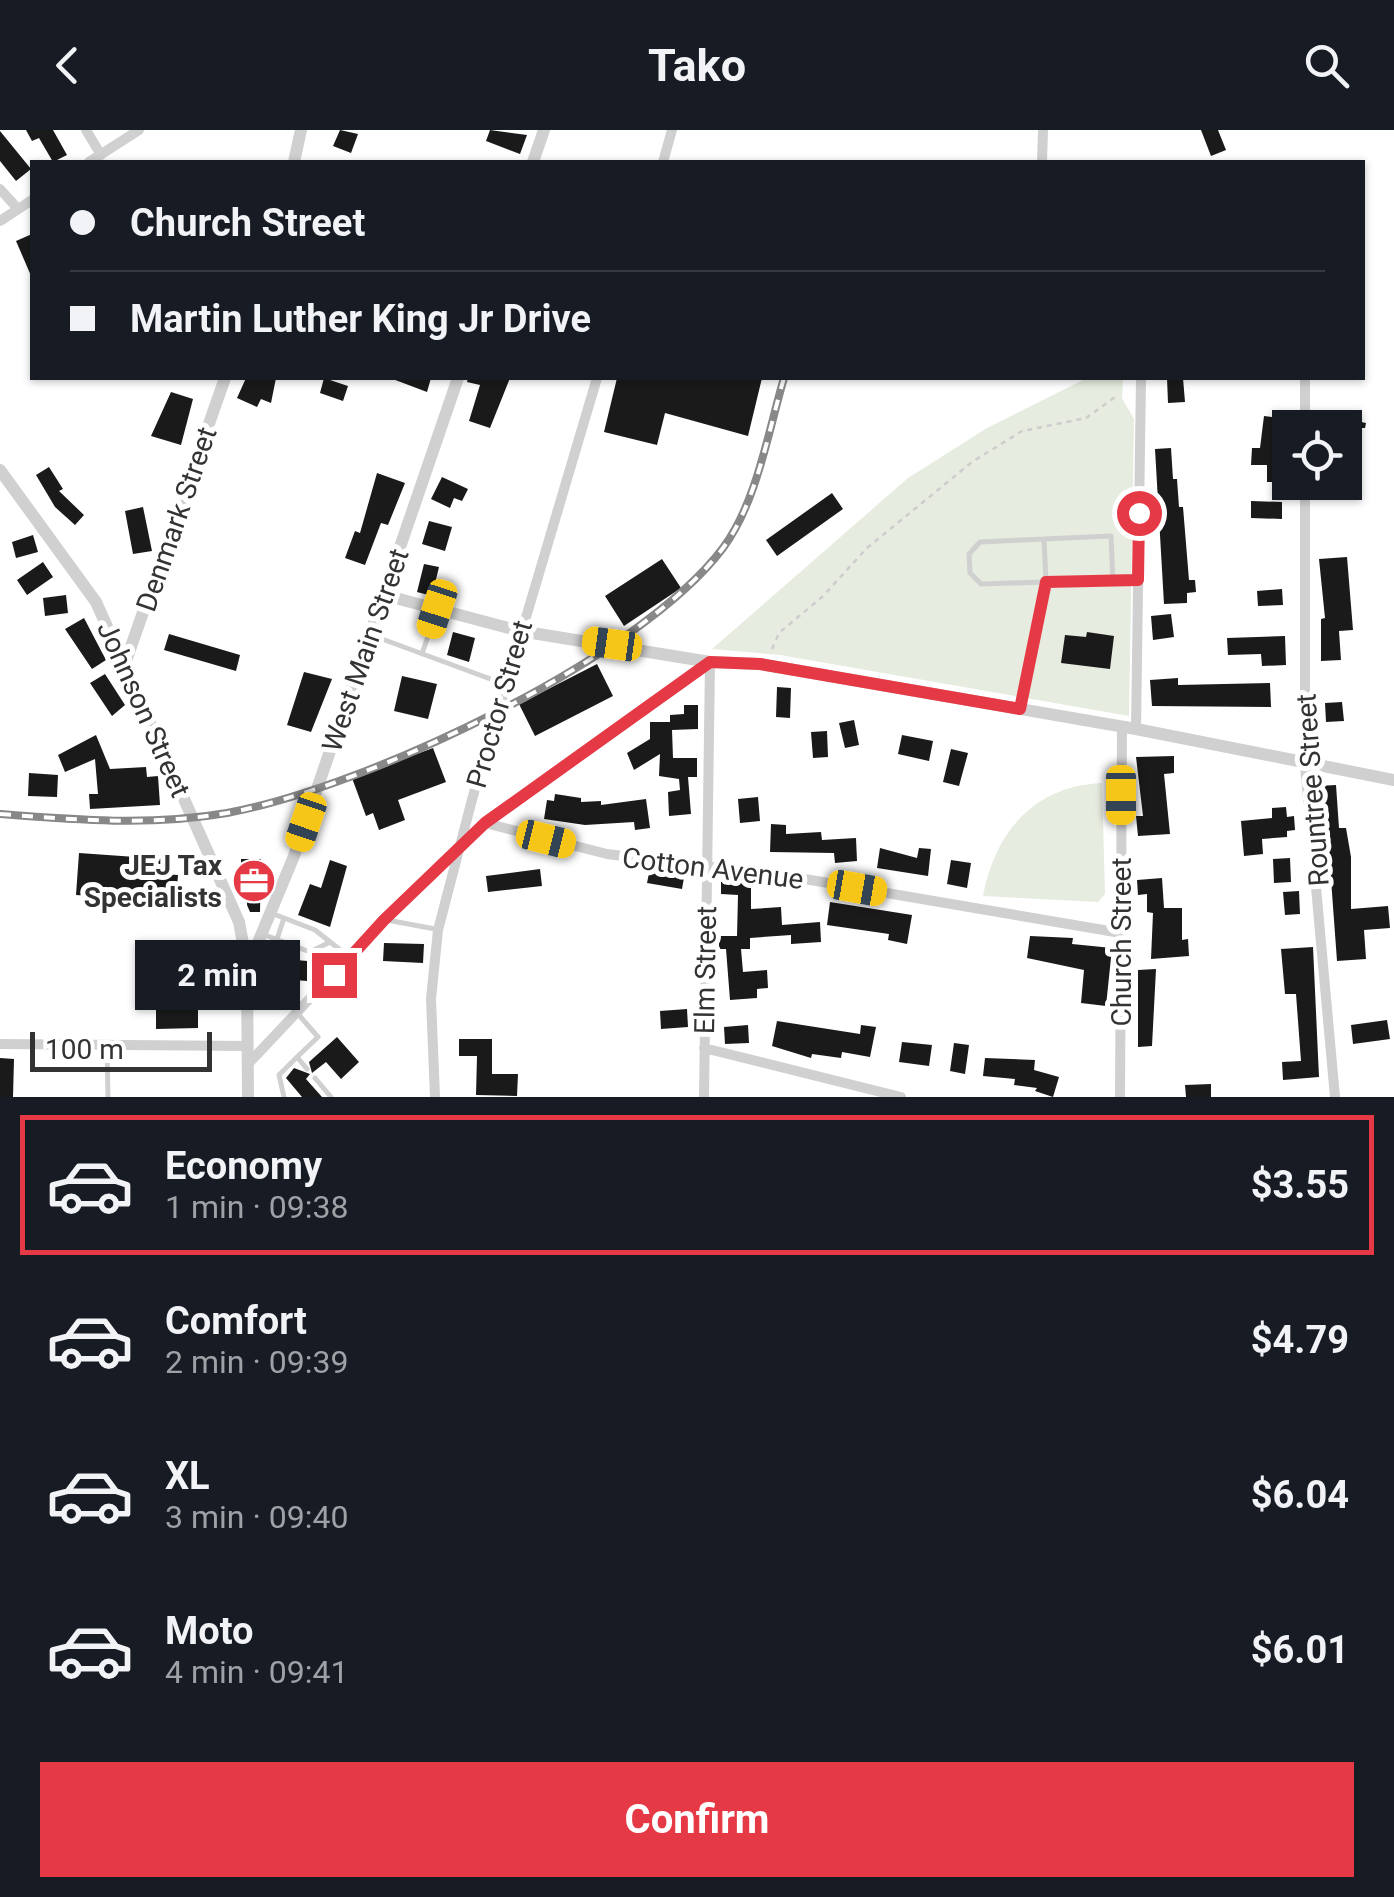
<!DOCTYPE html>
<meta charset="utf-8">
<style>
:root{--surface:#171b24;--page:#20242c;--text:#f1f3f6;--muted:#9ea1a6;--line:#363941;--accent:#e63946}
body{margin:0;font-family:Roboto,sans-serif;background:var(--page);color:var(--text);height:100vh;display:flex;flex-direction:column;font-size:38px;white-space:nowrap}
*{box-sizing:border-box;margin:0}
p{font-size:32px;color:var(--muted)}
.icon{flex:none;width:55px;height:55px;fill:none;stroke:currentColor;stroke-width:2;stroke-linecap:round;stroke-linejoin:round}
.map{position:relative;height:967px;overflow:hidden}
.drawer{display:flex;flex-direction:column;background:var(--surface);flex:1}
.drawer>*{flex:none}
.banner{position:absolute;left:30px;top:30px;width:1335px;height:220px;border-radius:0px;box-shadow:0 2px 8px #0004;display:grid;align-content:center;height:220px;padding:0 40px;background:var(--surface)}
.fabs{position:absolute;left:1272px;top:280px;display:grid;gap:20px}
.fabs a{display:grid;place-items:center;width:90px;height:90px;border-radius:0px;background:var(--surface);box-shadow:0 2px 8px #0004;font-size:50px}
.scale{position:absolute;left:30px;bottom:25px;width:182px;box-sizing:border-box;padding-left:10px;border:5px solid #333;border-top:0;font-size:28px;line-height:35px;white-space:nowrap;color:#333;-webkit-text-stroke:8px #fff;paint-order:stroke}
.end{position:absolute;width:45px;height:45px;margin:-22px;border:12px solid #e63946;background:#fff;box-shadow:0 0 0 5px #fff}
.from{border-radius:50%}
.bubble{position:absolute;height:70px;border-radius:0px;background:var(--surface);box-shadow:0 2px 8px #0004;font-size:32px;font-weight:700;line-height:70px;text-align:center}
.car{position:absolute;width:30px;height:60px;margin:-30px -15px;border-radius:12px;box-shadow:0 0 8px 2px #0007;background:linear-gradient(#f5c518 24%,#345 0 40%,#f5c518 0 76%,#345 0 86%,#f5c518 0)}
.banner b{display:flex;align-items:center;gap:35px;height:95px;font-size:38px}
.banner b+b{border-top:2px solid var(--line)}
.banner i{width:25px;height:25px;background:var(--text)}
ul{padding:18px 0 0;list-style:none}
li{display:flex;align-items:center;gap:30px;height:140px;margin:0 20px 15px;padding:0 20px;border:5px solid transparent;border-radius:0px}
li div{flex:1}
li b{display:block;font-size:38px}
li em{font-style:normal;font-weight:700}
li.on{border-color:var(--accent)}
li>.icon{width:90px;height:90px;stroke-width:1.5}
.primary-button{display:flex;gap:20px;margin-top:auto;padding:20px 40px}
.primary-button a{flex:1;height:115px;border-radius:0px;background:var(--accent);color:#fff;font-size:40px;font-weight:700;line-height:115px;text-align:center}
header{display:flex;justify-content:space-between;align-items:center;height:130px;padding:0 40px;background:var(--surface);font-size:45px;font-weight:700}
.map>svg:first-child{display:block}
.green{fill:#e6ecdf}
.building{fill:#1a1a1a}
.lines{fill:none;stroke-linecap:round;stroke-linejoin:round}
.path{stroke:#cdcdcd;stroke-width:2.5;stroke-dasharray:5 5;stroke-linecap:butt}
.service{stroke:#d0d0d0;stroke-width:5}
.minor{stroke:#d0d0d0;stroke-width:10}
.tertiary{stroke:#d0d0d0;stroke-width:12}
.rail-casing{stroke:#888;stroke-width:8}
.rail{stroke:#fff;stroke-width:4;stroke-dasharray:11;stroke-linecap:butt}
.route{stroke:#e63946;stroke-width:12}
.labels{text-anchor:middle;stroke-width:10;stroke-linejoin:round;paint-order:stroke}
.street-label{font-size:28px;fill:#333;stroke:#fff}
.poi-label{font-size:28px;font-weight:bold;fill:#333;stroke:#fff;text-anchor:end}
</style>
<header><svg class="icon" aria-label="back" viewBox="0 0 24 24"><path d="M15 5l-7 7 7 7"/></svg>Tako<svg class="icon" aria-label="search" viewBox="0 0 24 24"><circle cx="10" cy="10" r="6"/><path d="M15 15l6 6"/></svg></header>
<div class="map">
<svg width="1394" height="967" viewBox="0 0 1394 967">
<rect width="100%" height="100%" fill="#fff"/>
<path class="green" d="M 1087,248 L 1123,248 L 1122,268 L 1134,289 L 1129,586 L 780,525 L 712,519 L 908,348 L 987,298 Z
M 1102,653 L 1105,764 L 1098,772 L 983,766 C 995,702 1034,656 1102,653 Z"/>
<path class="building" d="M 26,0 L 53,0 L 67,25 L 53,32 L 39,8 L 32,11 Z
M 340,0 L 358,4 L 351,23 L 333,16 Z
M 490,0 L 527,5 L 520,24 L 486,11 Z
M 1201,0 L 1218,0 L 1226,20 L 1211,26 Z
M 0,1 L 31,39 L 16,51 L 0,31 Z
M 32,104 L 32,148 L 16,111 Z
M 246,248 L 276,248 L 271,273 L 261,269 L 257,277 L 237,268 Z
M 324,248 L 348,256 L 343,271 L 320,263 Z
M 390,248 L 431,248 L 427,262 Z
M 468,248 L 510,248 L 490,298 L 469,291 L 480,255 L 467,252 Z
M 617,248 L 762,248 L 748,306 L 665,283 L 657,315 L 604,302 Z
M 1167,248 L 1183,248 L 1185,272 L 1168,273 Z
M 171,262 L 193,269 L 181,315 L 151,306 Z
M 1329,285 L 1366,293 L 1365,298 L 1327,298 Z
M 1264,286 L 1287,289 L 1284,352 L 1267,352 L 1267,335 L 1251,335 L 1252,318 L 1260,318 Z
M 1171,318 L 1173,349 L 1177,349 L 1179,377 L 1183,377 L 1189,450 L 1195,450 L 1196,462 L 1187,463 L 1187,473 L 1164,474 L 1155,319 Z
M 49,337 L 63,359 L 59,361 L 84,385 L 75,395 L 55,377 L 36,345 Z
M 377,343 L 405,353 L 388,395 L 381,393 L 365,435 L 345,428 L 355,401 L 360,403 Z
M 442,347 L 468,359 L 462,371 L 454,368 L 450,378 L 431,369 Z
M 832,363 L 843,379 L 777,426 L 766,410 Z
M 1251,371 L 1282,372 L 1282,389 L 1251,388 Z
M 143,377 L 152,421 L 133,424 L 125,381 Z
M 429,391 L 452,397 L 445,421 L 422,414 Z
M 33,405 L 38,422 L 16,428 L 12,412 Z
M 1347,427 L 1353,500 L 1339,501 L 1341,530 L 1321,531 L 1321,489 L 1325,488 L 1319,429 Z
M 662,429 L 681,458 L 624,496 L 605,466 Z
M 43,432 L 53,447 L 27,465 L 17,450 Z
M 424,434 L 439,437 L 432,466 L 417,462 Z
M 1282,459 L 1283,475 L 1258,476 L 1257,461 Z
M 66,465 L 68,483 L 45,486 L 43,468 Z
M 1171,484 L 1174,507 L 1153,510 L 1151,486 Z
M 84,488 L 106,530 L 92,539 L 65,499 Z
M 453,502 L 475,508 L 469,532 L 447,525 Z
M 1087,502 L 1114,506 L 1110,539 L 1061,533 L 1065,505 L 1086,507 Z
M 169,504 L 240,525 L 236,541 L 164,520 Z
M 1285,506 L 1286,535 L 1262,536 L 1261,524 L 1228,525 L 1227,508 Z
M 597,534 L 613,566 L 535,606 L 519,574 Z
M 304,542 L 332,549 L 311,602 L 287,595 Z
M 105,544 L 125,575 L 112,586 L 90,553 Z
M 402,546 L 437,554 L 428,589 L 394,581 Z
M 1178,548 L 1178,555 L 1270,553 L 1271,577 L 1152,576 L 1150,550 Z
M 777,557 L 791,558 L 790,588 L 776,587 Z
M 1342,572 L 1344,591 L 1326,592 L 1325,573 Z
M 684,575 L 698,575 L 698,599 L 672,600 L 673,628 L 697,628 L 697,647 L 688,647 L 691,684 L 669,686 L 668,662 L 680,660 L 679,649 L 659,646 L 660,624 L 634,640 L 627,623 L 650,609 L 650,592 L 670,592 L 670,585 L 684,584 Z
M 854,590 L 859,615 L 845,618 L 839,593 Z
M 827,601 L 828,627 L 813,628 L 811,602 Z
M 96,605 L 110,639 L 146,637 L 147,647 L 158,646 L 160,675 L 90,679 L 89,664 L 98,664 L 95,629 L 65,642 L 58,625 Z
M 902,605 L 933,611 L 929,631 L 898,624 Z
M 433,618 L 446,652 L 398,670 L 405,690 L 379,700 L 373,683 L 366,686 L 352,648 Z
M 951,619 L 968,623 L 959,656 L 943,652 Z
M 1174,626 L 1174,643 L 1164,644 L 1170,704 L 1138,706 L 1136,686 L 1143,686 L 1136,627 Z
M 29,643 L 58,645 L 57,667 L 28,666 Z
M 1336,655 L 1339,698 L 1346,698 L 1351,727 L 1351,779 L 1388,776 L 1390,798 L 1364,800 L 1366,829 L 1337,831 L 1326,681 L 1320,682 L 1318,656 Z
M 555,664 L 581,668 L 581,672 L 601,671 L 601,675 L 646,669 L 650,698 L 635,700 L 634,692 L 585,695 L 544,689 L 547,670 L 554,671 Z
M 758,667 L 760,691 L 740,693 L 738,669 Z
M 1286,677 L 1287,687 L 1294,686 L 1295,700 L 1287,701 L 1287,707 L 1262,709 L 1263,724 L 1244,726 L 1241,691 L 1272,688 L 1272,678 Z
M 771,694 L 786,695 L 786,704 L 821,702 L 822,710 L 856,708 L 857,731 L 835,733 L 834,723 L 770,722 Z
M 880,718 L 917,728 L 919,718 L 931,719 L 928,746 L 877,738 Z
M 79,723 L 164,729 L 163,744 L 178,745 L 176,772 L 76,765 Z
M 1290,728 L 1291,752 L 1274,753 L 1273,729 Z
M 241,729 L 261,729 L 260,782 L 250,782 L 247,775 L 247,756 L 241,756 Z
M 330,730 L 347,736 L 330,797 L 298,785 L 310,754 L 321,758 Z
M 951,730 L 971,733 L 967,758 L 947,754 Z
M 650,738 L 685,742 L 682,759 L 647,753 Z
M 540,739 L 542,756 L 488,762 L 486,746 Z
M 1162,748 L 1164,778 L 1182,778 L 1182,810 L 1188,809 L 1189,826 L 1151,829 L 1153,783 L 1147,782 L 1147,764 L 1138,765 L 1137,750 Z
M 721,752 L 751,752 L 751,779 L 781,777 L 782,795 L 820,792 L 821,812 L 791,814 L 791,805 L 750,808 L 750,819 L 741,819 L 743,842 L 767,840 L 768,858 L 757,859 L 757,868 L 730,870 L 726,819 L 719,819 L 719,806 L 737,806 L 738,765 L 721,764 Z
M 1299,761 L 1300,784 L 1285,785 L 1283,762 Z
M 830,772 L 912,785 L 907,814 L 888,810 L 889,804 L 827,795 Z
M 1030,806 L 1073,808 L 1072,814 L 1112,818 L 1106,876 L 1081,873 L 1084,840 L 1027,828 Z
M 384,813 L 424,814 L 423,833 L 383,831 Z
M 1313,817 L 1319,947 L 1283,950 L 1282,932 L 1301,931 L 1296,864 L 1285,864 L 1281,819 Z
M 269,828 L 308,831 L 307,851 L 295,850 L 294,866 L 267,865 Z
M 1156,839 L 1152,916 L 1138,917 L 1138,840 Z
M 156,868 L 198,868 L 198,898 L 156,899 Z
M 687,879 L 688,897 L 661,899 L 660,881 Z
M 1387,890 L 1390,909 L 1353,914 L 1351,895 Z
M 777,891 L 860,904 L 861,895 L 876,897 L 870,927 L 842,922 L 841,928 L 812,924 L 811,928 L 772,916 Z
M 748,895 L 749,913 L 725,914 L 724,897 Z
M 337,907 L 359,932 L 341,949 L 326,932 L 312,943 L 309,932 Z
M 459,909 L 492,909 L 492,944 L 518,944 L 517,966 L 476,965 L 477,926 L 459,926 Z
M 902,912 L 932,915 L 929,936 L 899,932 Z
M 954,913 L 969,915 L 965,944 L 950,941 Z
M 0,928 L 14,929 L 13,967 L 0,967 Z
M 985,928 L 1035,930 L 1034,940 L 1059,947 L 1053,967 L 1035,961 L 1037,958 L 1014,955 L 1015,949 L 983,946 Z
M 294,938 L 310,944 L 306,949 L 322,967 L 302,967 L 286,948 Z
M 1211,954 L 1211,967 L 1186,967 L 1185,955 Z"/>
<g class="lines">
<path class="path" d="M 772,519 L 779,503 L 822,467 L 867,418 L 972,332 L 1022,301 L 1086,288 L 1118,265"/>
<path class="service" d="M 1044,409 L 1046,452 L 981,454 L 970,443 L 969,424 L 980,412 L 1111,406 L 1113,451
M 374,506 L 504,554
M 422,524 L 436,482
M 1020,579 L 1046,452 L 1135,451
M 271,783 L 315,800 L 348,826
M 387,790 L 435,799
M 265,805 L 310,822 L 330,812
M 277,809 L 284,788
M 298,884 L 318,907 L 297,927 L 307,939
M 107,916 L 108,967
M 315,948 L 331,967
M 284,967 L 279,945 L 297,927"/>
<path class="minor" d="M 86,0 L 101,25
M 89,32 L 139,0
M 663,32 L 672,0
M 1042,32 L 1043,0
M 0,59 L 18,79
M 0,91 L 32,70
M 1305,298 L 1305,248
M 1305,352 L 1305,636 L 1335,967
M 1136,599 L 1141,248
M 485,693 L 607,724 L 787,746 L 1121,803
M 0,914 L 248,916
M 704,918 L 901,967
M 248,934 L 384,790 L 485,693 L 710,532
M 435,967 L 431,869 L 438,800 L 473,666 L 597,248
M 704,967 L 710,532
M 1120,967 L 1122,596"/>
<path class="tertiary" d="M 294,32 L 301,0
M 533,32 L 544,0
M 0,340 L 96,472 L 239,792 L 247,835
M 384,465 L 520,501 L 710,532 L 760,534 L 1136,599 L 1394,650
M 126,531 L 225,248
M 248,967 L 247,839 L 294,726 L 458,248"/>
<g class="rail-casing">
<path id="rail" d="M 0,684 C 76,690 151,696 227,683 C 364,658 639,530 723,418 C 757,372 768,302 784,248"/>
</g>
<use href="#rail" class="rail"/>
</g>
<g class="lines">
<path class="route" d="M 334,845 L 384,790 L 485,693 L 710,532 L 760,534 L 1020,579 L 1046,452 L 1138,450 L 1139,383"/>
</g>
<defs>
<g id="office-disc" transform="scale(2.25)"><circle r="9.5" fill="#e63946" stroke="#fff"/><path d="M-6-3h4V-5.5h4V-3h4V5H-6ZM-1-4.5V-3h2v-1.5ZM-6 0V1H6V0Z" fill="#fff"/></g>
</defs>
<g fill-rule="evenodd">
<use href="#office-disc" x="254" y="751"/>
</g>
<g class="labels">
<g class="street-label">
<text transform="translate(176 389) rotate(-71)" y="10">Denmark Street</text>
<text transform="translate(365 520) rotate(-71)" y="10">West Main Street</text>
<text transform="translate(499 574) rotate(-74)" y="10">Proctor Street</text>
<text transform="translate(144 579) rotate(66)" y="10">Johnson Street</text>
<text transform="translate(1312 660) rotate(-94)" y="10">Rountree Street</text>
<text transform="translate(713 738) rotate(7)" y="10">Cotton Avenue</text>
<text transform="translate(1121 812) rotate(-90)" y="10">Church Street</text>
<text transform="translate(705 840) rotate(-89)" y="10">Elm Street</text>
</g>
<g class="poi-label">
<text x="222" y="745">JEJ Tax<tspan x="222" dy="32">Specialists</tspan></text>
</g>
</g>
</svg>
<div class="fabs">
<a><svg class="icon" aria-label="locate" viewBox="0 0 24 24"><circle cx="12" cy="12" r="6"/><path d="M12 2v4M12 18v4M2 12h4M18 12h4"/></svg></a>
</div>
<div class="scale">100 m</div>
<i class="end from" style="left:1139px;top:383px"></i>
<i class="end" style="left:334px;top:845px"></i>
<div class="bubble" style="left:135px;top:810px;width:165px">2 min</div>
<i class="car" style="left:437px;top:479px;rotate:198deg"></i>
<i class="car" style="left:612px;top:514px;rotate:278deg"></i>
<i class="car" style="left:1121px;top:665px;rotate:180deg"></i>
<i class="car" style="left:306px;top:692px;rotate:199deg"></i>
<i class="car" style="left:546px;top:709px;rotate:104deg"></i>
<i class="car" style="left:857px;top:758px;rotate:100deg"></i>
<div class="banner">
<b><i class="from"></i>Church Street</b>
<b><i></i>Martin Luther King Jr Drive</b>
</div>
</div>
<section class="drawer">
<ul>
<li class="on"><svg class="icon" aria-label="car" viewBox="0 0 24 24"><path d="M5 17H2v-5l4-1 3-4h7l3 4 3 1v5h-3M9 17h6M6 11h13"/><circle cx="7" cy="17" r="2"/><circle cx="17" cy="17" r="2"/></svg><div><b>Economy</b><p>1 min · 09:38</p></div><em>$3.55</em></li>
<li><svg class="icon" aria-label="car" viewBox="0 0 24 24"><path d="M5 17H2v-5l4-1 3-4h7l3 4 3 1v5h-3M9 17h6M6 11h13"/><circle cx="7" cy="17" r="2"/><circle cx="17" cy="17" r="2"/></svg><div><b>Comfort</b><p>2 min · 09:39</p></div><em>$4.79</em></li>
<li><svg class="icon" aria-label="car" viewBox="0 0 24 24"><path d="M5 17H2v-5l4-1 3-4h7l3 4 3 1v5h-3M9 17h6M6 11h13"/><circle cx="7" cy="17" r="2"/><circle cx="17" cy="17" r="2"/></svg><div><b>XL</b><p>3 min · 09:40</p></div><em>$6.04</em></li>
<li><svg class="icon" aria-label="car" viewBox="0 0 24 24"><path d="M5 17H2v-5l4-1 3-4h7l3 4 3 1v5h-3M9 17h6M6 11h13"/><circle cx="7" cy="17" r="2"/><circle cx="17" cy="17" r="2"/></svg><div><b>Moto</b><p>4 min · 09:41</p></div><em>$6.01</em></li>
</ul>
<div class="primary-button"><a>Confirm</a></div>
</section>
